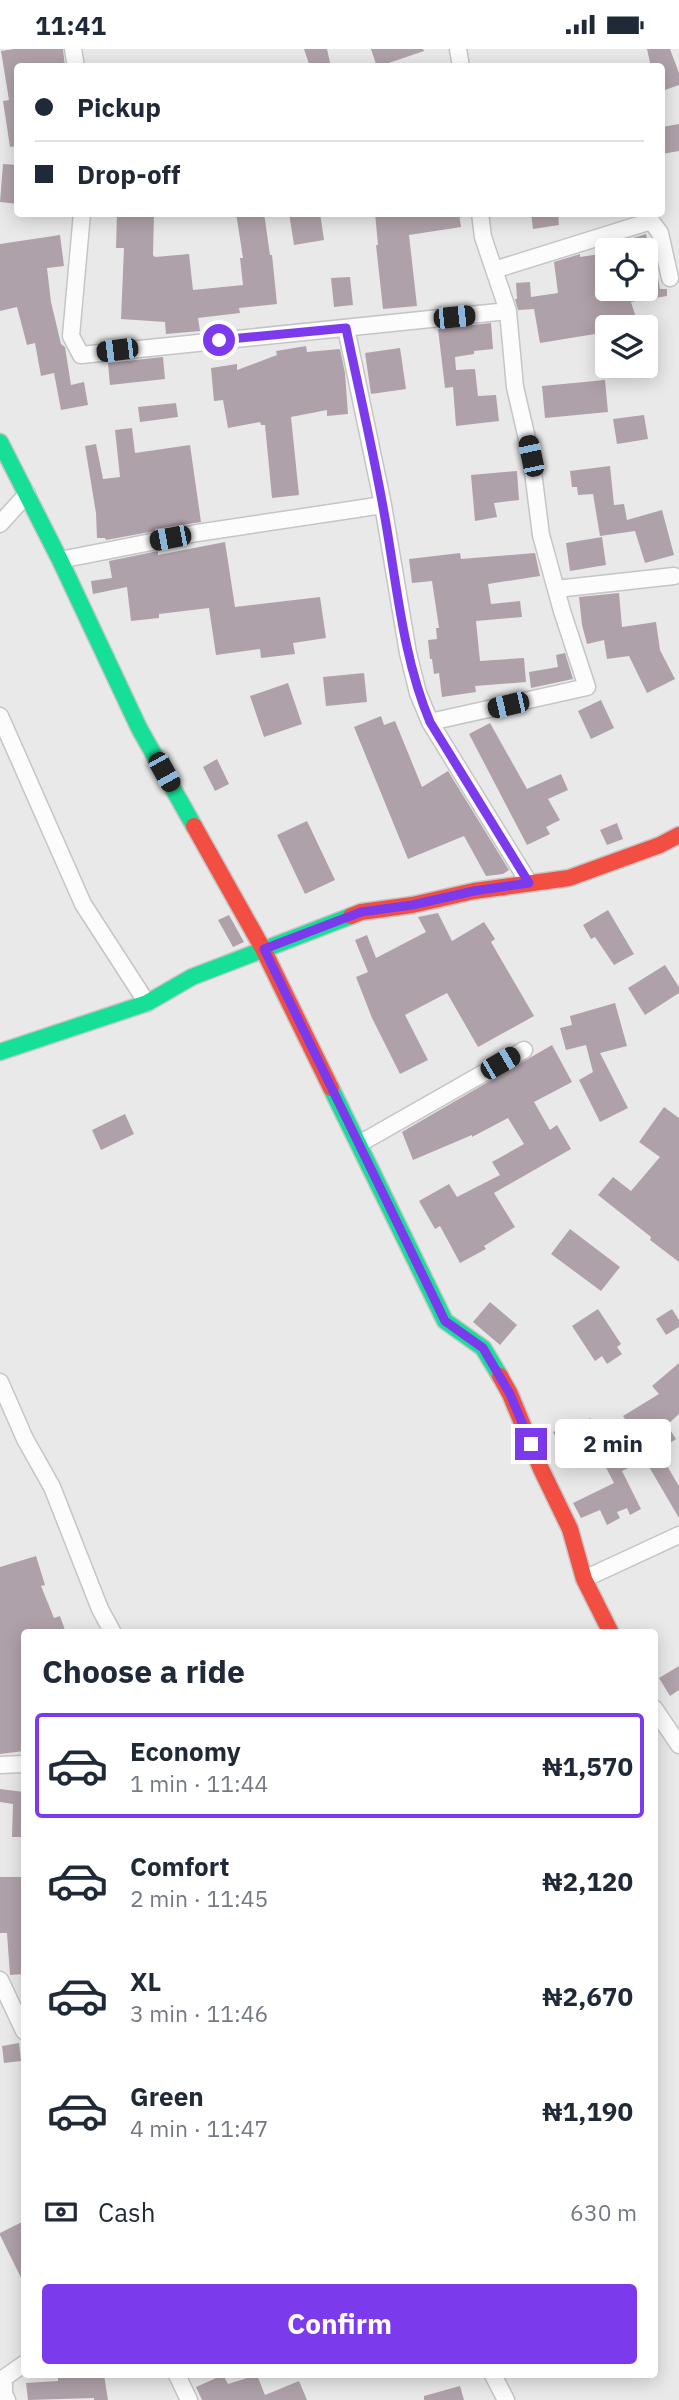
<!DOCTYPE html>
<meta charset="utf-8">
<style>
:root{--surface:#fff;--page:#f2f2f3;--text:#1f2937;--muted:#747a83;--line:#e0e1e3;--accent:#7c3aed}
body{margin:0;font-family:"IBM Plex Sans",sans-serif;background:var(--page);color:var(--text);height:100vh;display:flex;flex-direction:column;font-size:26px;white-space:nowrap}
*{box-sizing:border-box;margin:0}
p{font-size:23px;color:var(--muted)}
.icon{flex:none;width:38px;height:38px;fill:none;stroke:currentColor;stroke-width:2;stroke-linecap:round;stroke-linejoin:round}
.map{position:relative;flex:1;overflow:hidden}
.panel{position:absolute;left:21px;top:1580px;width:637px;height:749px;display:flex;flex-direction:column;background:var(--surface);border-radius:7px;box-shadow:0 4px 18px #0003}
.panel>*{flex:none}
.hud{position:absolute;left:14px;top:14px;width:651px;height:154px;border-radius:7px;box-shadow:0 4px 18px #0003;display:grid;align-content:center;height:154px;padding:0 21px;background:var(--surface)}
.buttons{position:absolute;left:595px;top:189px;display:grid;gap:14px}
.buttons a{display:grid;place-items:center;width:63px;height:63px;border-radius:7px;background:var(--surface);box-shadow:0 4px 18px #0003;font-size:35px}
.end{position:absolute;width:32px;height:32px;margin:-16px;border:9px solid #7c3aed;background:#fff;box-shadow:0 0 0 4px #fff}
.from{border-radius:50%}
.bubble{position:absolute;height:49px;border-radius:7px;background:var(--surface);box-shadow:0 4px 18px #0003;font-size:23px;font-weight:800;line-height:49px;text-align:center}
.car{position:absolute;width:21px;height:42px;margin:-21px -10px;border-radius:9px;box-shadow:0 0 5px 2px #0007;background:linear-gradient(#222 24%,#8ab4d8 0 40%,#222 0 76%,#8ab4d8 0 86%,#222 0)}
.hud b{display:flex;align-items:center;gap:24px;height:66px;font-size:26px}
.hud b+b{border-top:2px solid var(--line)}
.hud i{width:18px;height:18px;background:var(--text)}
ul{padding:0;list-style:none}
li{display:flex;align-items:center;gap:21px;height:105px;margin:0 14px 10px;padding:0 7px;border:4px solid transparent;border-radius:7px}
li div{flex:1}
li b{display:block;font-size:26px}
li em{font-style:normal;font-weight:800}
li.active{border-color:var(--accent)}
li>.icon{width:63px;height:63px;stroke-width:1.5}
h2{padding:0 21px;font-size:32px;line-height:84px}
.pay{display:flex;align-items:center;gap:18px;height:77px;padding:0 21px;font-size:26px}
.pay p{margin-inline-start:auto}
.action{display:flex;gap:14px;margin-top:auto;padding:14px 21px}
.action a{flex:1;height:80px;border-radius:7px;background:var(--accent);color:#fff;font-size:28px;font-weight:800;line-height:80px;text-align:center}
.status{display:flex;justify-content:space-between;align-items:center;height:49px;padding:0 35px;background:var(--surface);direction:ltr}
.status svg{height:19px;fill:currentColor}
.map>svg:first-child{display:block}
.building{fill:#afa1a9}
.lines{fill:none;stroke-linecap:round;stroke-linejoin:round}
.street-casing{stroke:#c6c5c6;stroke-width:19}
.fast-casing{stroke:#c6c5c6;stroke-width:19}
.jam-casing{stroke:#c6c5c6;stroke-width:19}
.street{stroke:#fcfcfc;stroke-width:16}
.fast{stroke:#16e098;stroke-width:16}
.jam{stroke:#f24e42;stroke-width:16}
.route{stroke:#7c3aed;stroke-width:9}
</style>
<div class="status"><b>11:41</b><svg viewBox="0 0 49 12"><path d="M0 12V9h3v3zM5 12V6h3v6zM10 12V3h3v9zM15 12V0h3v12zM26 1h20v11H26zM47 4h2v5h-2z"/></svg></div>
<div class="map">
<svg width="679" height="2351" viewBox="0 0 679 2351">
<rect width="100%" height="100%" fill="#eae9ea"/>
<path class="building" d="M 14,0 L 63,0 L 65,18 L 18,18 L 18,97 L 10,98 L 3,52 L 9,51 L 1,2 Z
M 304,0 L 327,0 L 331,18 L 310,18 Z
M 371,0 L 423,0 L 424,2 L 377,18 Z
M 647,0 L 670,0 L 679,24 L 679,36 L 662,42 L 662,18 L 651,18 Z
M 679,75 L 679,102 L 662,105 L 662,78 Z
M 3,115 L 18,116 L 18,155 L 0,153 Z
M 117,164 L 154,164 L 153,206 L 155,208 L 189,205 L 193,241 L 243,236 L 240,209 L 243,209 L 236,164 L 264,164 L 270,206 L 272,206 L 277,255 L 239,259 L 240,264 L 198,269 L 200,282 L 166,285 L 165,273 L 121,270 L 124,199 L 116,199 Z
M 289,164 L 320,164 L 324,191 L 294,196 Z
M 375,164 L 459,164 L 461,178 L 409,186 L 417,257 L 383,260 L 376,196 L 378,196 Z
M 531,164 L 558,164 L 559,176 L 533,180 Z
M 646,185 L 649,200 L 653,200 L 660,240 L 667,240 L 667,247 L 631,253 L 639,278 L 607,278 L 607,283 L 540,294 L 534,260 L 518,261 L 515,250 L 517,250 L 516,234 L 530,233 L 531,248 L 558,244 L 554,213 L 580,205 L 580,208 L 607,204 L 607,240 L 646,240 L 646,201 L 622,201 L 620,193 Z
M 60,186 L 64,217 L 47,219 L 51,253 L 61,295 L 65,298 L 71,336 L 84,333 L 88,356 L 61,361 L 54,324 L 41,327 L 35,294 L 27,296 L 17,258 L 0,262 L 0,195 Z
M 350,228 L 353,256 L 334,258 L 331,229 Z
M 491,274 L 493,300 L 474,302 L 474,305 L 455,308 L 456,321 L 475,320 L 478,347 L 496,346 L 499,372 L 456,377 L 453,338 L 445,339 L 438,280 Z
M 306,297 L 307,303 L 340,300 L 345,324 L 348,365 L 327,367 L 327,361 L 291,368 L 299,446 L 272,449 L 265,376 L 261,376 L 260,373 L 228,379 L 223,351 L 214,352 L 211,319 L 237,315 L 237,321 L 277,306 L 276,302 Z
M 400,299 L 406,340 L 371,345 L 365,304 Z
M 163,308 L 165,330 L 110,336 L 108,314 Z
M 605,331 L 608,363 L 545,369 L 542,337 Z
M 176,354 L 178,368 L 140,373 L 138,358 Z
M 644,366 L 648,390 L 617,395 L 613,370 Z
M 132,379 L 135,404 L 190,396 L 201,473 L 155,480 L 155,482 L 106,491 L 105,489 L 97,489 L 96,464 L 85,397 L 96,395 L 103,430 L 120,428 L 115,381 Z
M 610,417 L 614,456 L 624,455 L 627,471 L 662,461 L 674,506 L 645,514 L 635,482 L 600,487 L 593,445 L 578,446 L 577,438 L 572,438 L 570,422 Z
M 517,422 L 519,451 L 494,454 L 497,468 L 475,472 L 471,426 Z
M 602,488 L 606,516 L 570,522 L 566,494 Z
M 225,493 L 235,558 L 320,548 L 326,589 L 293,594 L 295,605 L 261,609 L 260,600 L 216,606 L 209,559 L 159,565 L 159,569 L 131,572 L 127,538 L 93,545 L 91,532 L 112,529 L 109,512 L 158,502 L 158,506 Z
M 460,504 L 461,510 L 535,504 L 540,527 L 488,535 L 491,555 L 520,552 L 522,568 L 476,572 L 480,612 L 524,609 L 526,633 L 475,637 L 476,643 L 442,648 L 439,624 L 434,625 L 432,610 L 430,610 L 428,591 L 437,590 L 436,579 L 439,579 L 432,532 L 412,534 L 409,510 Z
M 619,544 L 622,578 L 656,573 L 660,601 L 675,630 L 647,644 L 629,607 L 607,610 L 604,591 L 587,595 L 582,576 L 579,548 Z
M 565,604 L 573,630 L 531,639 L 529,623 L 558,618 L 556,606 Z
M 364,624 L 367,653 L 326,657 L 323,628 Z
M 288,634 L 302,675 L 264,688 L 250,647 Z
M 601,651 L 614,679 L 591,690 L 578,662 Z
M 381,667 L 384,676 L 395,672 L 422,738 L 448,722 L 509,821 L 503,825 L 486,827 L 464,787 L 408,810 L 354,678 Z
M 490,674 L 527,740 L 561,725 L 568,741 L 548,750 L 560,771 L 546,778 L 550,785 L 527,796 L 469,685 Z
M 217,710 L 229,735 L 215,742 L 203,718 Z
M 307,772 L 335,831 L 305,845 L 277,786 Z
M 617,774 L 623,790 L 607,796 L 600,781 Z
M 608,861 L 634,905 L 614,916 L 595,888 L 591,890 L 583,876 Z
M 438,864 L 452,892 L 484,873 L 495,890 L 491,893 L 534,967 L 478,998 L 447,944 L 405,966 L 428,1011 L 400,1025 L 372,969 L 356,928 L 368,923 L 355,891 L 367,886 L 376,909 L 426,883 L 418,868 Z
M 229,866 L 244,893 L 233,898 L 218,871 Z
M 665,916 L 679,938 L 679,944 L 645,966 L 628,939 Z
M 615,954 L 627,997 L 600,1004 L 628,1059 L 600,1073 L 579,1031 L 593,1023 L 586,996 L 566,1001 L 560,979 L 572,976 L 570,967 Z
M 552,996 L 572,1033 L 534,1053 L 550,1081 L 557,1076 L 571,1100 L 494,1144 L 515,1178 L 484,1197 L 486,1200 L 460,1214 L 440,1177 L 435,1180 L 419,1152 L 449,1135 L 457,1148 L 500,1126 L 492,1113 L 524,1095 L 508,1069 L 472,1088 L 472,1086 L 413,1111 L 402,1083 Z
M 664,1058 L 679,1069 L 679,1213 L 650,1191 L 651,1188 L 598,1146 L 613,1128 L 631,1142 L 660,1108 L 639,1093 Z
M 125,1065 L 134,1085 L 101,1101 L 92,1081 Z
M 570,1180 L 620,1218 L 601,1242 L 551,1205 Z
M 490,1253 L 517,1276 L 500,1296 L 473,1273 Z
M 598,1260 L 621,1295 L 617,1298 L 622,1305 L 607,1315 L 602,1307 L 595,1312 L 572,1277 Z
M 672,1260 L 679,1271 L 679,1278 L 666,1286 L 656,1270 Z
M 679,1314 L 679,1365 L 667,1376 L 676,1390 L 658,1402 L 679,1437 L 679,1469 L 645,1411 L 622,1422 L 641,1460 L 630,1466 L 627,1459 L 617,1463 L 620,1469 L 607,1476 L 600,1461 L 581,1469 L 573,1454 L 614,1434 L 595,1397 L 631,1379 L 623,1367 L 659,1345 L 652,1337 Z
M 590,1369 L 602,1389 L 566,1407 L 553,1383 L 576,1371 L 579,1375 Z
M 36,1507 L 45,1536 L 41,1537 L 54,1569 L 60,1567 L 66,1584 L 24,1584 L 24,1702 L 0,1705 L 0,1518 Z
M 679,1617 L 679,1641 L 670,1647 L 659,1629 Z
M 0,1740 L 24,1743 L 24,1788 L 12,1788 L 13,1755 L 0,1753 Z
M 0,1828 L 24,1828 L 24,1925 L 10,1926 L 7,1884 L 0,1884 Z
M 19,1994 L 21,2012 L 4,2014 L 2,1997 Z
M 24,2172 L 24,2235 L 0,2186 L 0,2184 Z
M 72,2326 L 104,2326 L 108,2351 L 94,2351 L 94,2349 L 28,2351 L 26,2334 L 58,2332 L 58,2328 Z
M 223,2326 L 228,2335 L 257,2326 L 265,2346 L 299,2332 L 307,2351 L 202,2351 L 196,2338 Z
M 460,2337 L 464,2351 L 424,2351 L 424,2347 Z"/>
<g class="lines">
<g class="street-casing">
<path id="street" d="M 73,0 L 76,18
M 458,0 L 461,18
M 82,164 L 71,287 L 81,306 L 508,262
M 494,221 L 651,172 L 660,184 L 670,229
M 346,279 L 383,456 L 408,604 L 418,644 L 430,673 L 529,834
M 0,475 L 27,445
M 60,511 L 197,484 L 383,456
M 556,540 L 674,527
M 0,667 L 83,855 L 147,954
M 430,673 L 587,638 L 562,562 L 541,486 L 531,407 L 515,338 L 508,262 L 483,188 L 480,164
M 359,1095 L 524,1001
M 0,1333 L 25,1390 L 52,1438 L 100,1560 L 113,1584
M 584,1530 L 679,1486
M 654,1659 L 679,1696
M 0,1716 L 24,1715
M 0,1931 L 24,1982
M 177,2326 L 189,2351
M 493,2326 L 506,2351
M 7,2351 L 4,2345 L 4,2329 L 24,2315"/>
</g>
<g class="fast-casing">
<path id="fast" d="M 0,393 L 60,511 L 139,679 L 194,777
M 0,1003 L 147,954 L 192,928 L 351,867
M 331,1039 L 445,1272 L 483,1299 L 500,1327"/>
</g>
<g class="jam-casing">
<path id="jam" d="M 194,777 L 263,900 L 331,1039
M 351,867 L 361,863 L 412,856 L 474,842 L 569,829 L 660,796 L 679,786
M 500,1327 L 510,1345 L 541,1420 L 570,1480 L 584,1530 L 611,1584"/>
</g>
<use href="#street" class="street"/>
<use href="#fast" class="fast"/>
<use href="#jam" class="jam"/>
</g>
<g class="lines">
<path class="route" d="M 219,291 L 346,279 C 359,342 374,405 385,469 C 397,537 403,609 430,673 L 529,834 L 474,842 L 412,856 L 361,863 L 264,900 L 445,1272 L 483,1299 L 510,1345 L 531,1395"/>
</g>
</svg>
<div class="buttons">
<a><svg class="icon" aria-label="locate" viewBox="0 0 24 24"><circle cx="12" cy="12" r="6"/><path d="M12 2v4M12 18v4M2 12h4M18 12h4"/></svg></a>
<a><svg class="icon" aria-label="layers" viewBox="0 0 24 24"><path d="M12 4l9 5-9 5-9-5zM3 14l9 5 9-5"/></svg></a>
</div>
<i class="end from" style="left:219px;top:291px"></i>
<i class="end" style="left:531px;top:1395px"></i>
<div class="bubble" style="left:555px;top:1370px;width:116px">2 min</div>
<i class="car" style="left:454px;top:268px;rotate:84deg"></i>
<i class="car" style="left:117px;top:301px;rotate:263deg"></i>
<i class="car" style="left:531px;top:407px;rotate:348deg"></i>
<i class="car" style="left:170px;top:489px;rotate:259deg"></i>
<i class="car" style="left:508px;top:656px;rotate:257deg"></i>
<i class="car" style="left:164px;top:723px;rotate:151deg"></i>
<i class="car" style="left:500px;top:1014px;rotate:60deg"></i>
<div class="hud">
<b><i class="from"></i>Pickup</b>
<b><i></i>Drop-off</b>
</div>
<section class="panel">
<h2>Choose a ride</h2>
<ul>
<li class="active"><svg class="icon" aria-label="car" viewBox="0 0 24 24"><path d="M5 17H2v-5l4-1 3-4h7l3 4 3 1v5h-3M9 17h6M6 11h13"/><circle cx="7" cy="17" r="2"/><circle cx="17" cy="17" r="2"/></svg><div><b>Economy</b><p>1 min · 11:44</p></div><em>₦1,570</em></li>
<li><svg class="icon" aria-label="car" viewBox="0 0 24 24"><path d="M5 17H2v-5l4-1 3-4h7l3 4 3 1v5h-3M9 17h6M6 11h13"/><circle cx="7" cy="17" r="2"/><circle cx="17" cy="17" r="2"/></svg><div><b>Comfort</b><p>2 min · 11:45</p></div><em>₦2,120</em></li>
<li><svg class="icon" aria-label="car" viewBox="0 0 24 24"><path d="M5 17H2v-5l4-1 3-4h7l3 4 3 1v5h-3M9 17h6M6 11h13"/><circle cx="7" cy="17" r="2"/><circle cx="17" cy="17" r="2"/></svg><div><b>XL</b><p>3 min · 11:46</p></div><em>₦2,670</em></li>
<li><svg class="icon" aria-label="car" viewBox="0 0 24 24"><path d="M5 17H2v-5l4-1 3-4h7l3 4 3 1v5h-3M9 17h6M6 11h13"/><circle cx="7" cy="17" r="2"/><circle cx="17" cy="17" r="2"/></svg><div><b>Green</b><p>4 min · 11:47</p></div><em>₦1,190</em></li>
</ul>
<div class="pay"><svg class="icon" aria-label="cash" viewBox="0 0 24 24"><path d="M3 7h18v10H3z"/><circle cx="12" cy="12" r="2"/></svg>Cash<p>630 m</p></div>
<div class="action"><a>Confirm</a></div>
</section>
</div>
